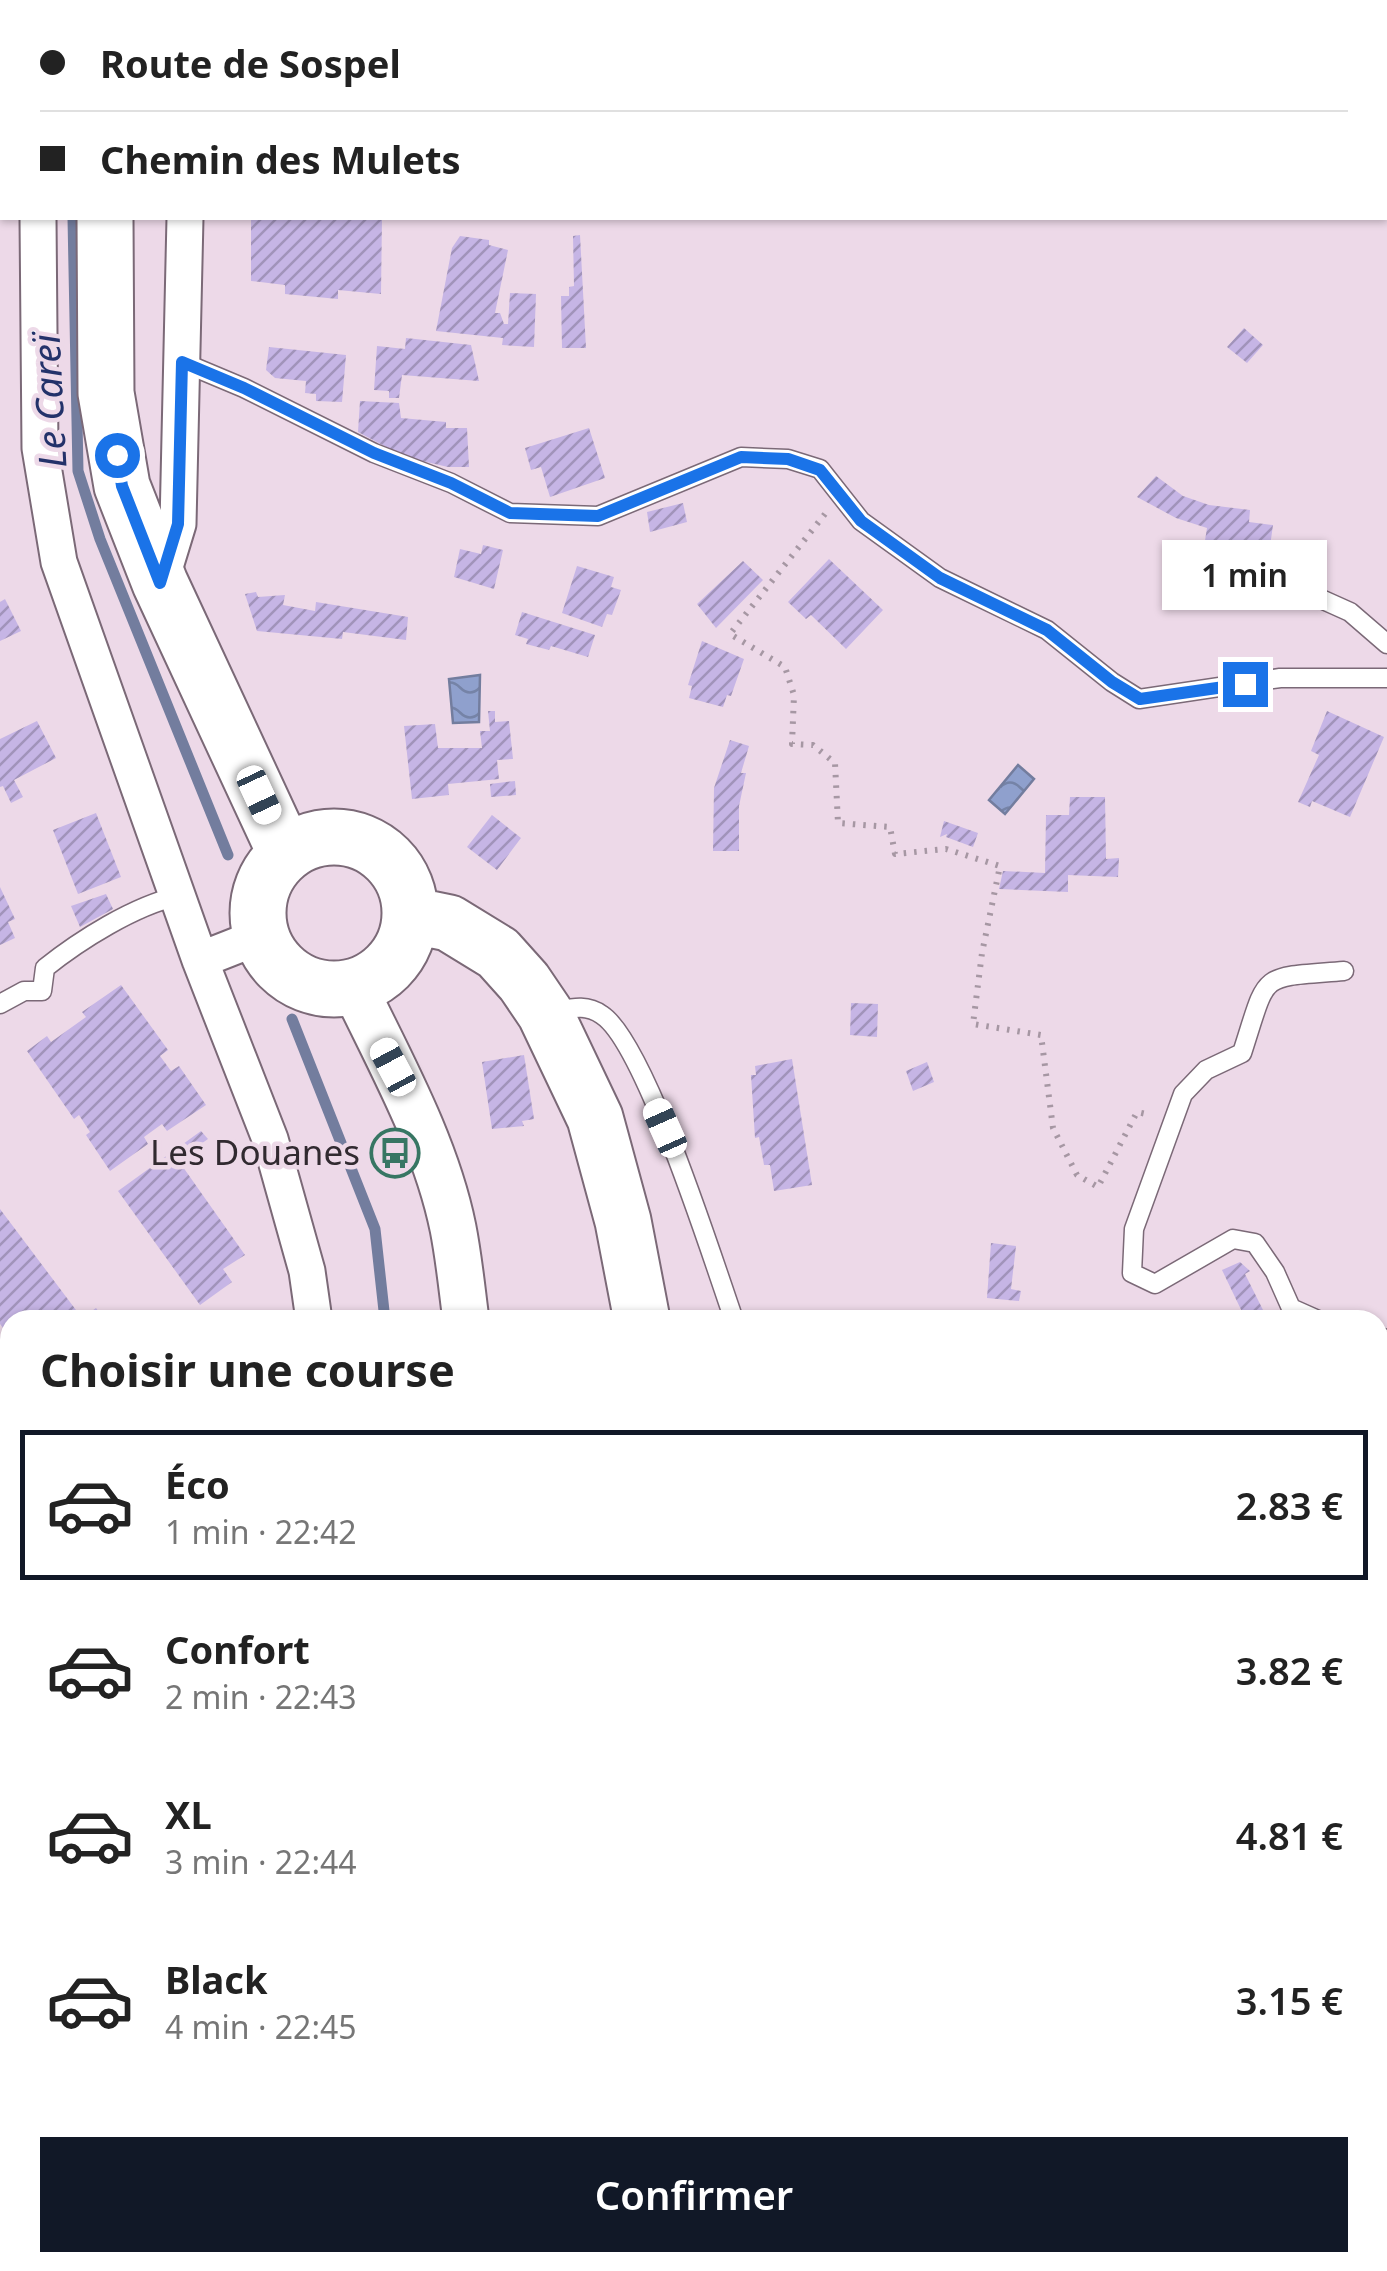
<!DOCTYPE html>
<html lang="fr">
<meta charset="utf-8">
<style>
:root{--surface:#fff;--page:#f2f2f2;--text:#222;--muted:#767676;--line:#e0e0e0;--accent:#111827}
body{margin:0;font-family:"Noto Sans",sans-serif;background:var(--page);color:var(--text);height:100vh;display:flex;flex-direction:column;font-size:38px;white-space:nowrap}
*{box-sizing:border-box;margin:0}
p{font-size:32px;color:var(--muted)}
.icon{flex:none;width:55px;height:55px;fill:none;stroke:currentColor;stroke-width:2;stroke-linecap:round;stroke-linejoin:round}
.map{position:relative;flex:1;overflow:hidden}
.panel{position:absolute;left:0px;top:1310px;width:1388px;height:962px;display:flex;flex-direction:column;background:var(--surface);border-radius:30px 30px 0 0;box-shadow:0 2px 8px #0004}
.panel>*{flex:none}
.hud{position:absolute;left:0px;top:0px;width:1388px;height:220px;box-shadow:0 2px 8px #0004;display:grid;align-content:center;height:220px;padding:0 40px;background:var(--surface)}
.end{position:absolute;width:45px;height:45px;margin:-22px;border:12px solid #1a73e8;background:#fff;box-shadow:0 0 0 5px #fff}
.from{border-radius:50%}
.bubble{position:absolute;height:70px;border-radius:0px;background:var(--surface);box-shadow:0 2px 8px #0004;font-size:32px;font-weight:600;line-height:70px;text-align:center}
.car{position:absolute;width:30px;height:60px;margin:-30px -15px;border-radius:12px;box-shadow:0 0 8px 2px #0007;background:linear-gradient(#fff 24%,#345 0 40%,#fff 0 76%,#345 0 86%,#fff 0)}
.hud b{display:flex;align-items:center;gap:35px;height:95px;font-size:38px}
.hud b+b{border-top:2px solid var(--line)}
.hud i{width:25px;height:25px;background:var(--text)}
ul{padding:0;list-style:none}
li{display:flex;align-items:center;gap:30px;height:150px;margin:0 20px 15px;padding:0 20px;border:5px solid transparent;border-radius:0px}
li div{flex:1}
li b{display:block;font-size:38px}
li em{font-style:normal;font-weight:600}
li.selected{border-color:var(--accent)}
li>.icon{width:90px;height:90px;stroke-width:1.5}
h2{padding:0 40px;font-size:45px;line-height:120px}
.button{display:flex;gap:20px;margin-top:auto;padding:20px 40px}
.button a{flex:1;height:115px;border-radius:0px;background:var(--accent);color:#fff;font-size:40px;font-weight:600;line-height:115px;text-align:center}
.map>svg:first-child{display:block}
.water{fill:url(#water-waves);stroke:#737d9e;stroke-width:2.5}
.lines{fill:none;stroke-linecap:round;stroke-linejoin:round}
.stream{stroke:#737d9e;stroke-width:11}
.building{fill:url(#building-hatch)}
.service-casing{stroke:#7b6977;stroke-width:21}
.minor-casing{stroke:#7b6977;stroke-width:39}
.tertiary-casing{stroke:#7b6977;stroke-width:49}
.primary-casing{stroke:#7b6977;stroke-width:59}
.motorway-casing{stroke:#7b6977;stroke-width:59}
.path{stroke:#a697a3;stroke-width:6;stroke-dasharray:2.5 8;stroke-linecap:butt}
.service{stroke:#fff;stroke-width:18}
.minor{stroke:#fff;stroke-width:35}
.tertiary{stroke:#fff;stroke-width:45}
.primary{stroke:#fff;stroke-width:55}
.motorway{stroke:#fff;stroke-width:55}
.motorway-bridge-casing{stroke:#7b6977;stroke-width:59;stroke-linecap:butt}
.motorway-bridge{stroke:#fff;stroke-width:55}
.route{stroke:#1a73e8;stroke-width:12}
.labels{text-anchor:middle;stroke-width:9;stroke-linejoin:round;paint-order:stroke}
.poi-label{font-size:35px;fill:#312a30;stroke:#edd9e8;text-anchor:end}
.water-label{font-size:38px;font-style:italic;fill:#23326a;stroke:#edd9e8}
</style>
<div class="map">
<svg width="1387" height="2271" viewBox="0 0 1387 2271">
<defs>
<pattern id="water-waves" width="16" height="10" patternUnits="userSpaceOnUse" patternTransform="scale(2.5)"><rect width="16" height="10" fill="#8fa0cd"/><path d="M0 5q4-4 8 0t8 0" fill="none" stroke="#7583a7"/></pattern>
<pattern id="building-hatch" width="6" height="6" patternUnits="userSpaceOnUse" patternTransform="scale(2.5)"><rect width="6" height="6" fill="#c6b5e5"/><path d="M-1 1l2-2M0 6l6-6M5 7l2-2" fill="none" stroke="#a193ba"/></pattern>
</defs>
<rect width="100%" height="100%" fill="#edd9e8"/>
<path class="water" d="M 480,675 L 479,722 L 453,723 L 449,679 Z
M 1018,765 L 1034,779 L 1005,814 L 989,800 Z"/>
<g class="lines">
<path class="stream" d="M 73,218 L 78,471 L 100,539 L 228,855
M 292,1019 L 375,1229 L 385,1320"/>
</g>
<path class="building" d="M 251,218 L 382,218 L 381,294 L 338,290 L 338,299 L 285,294 L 285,285 L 251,281 Z
M 580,235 L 586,348 L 562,348 L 561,296 L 569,296 L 569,287 L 574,286 L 573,236 Z
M 460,236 L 489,240 L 489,245 L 508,250 L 495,313 L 500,313 L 504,324 L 508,324 L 510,293 L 536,294 L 534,347 L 502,345 L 503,338 L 436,331 L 452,248 Z
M 1244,328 L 1263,345 L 1247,363 L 1227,347 Z
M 406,338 L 471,345 L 479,381 L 402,375 L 399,398 L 389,398 L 389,391 L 374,390 L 377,346 L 405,349 Z
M 269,347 L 346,355 L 342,402 L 316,401 L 316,394 L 305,393 L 306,381 L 275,378 L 266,370 Z
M 360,401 L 399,403 L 401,418 L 446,422 L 446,428 L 467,428 L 469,467 L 448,467 L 405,457 L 358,432 Z
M 589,428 L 605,478 L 550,497 L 541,467 L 531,470 L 525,448 Z
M 1156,476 L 1183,496 L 1209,505 L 1250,510 L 1249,522 L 1273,525 L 1268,561 L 1247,559 L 1247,568 L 1221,566 L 1222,556 L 1203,553 L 1207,528 L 1176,518 L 1137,497 Z
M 683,503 L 687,522 L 650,532 L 647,512 Z
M 483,545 L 503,550 L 494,589 L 454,577 L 460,549 L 481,554 Z
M 829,559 L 883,610 L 846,649 L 811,615 L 806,619 L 788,602 Z
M 743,561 L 763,580 L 716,628 L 697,604 Z
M 577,566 L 614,577 L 611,587 L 621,590 L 612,615 L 607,614 L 602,627 L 562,613 Z
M 256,592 L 258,597 L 285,595 L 283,605 L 315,611 L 316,602 L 408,617 L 406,640 L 343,632 L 342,639 L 257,631 L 245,594 Z
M 5,599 L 21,631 L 0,641 L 0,602 Z
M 522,612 L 595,635 L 588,657 L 551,646 L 549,650 L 526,644 L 528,639 L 515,635 Z
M 702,641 L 744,659 L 731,696 L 727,695 L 723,707 L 689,698 L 692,686 L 688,685 Z
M 488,711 L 495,711 L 495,722 L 509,721 L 513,759 L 497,760 L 499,779 L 448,784 L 449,795 L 412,799 L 404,726 L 435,724 L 438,748 L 482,748 L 480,731 L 490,731 Z
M 1327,711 L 1384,737 L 1350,817 L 1312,801 L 1310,807 L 1298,802 L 1319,755 L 1311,751 Z
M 37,721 L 56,758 L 14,780 L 23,797 L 11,803 L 3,786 L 0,787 L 0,739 Z
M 730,740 L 749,746 L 741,773 L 746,773 L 739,806 L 739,851 L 713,851 L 714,788 Z
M 515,781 L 516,795 L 491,797 L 490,784 Z
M 1070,797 L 1105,797 L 1106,859 L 1119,858 L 1118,877 L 1068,875 L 1068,892 L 999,889 L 1003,871 L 1045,873 L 1046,815 L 1069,815 Z
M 96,813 L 121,877 L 78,894 L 53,830 Z
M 492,815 L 521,838 L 497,870 L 467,847 Z
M 944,821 L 978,833 L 973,847 L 946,837 L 947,834 L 940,837 Z
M 0,887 L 15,919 L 8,922 L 15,938 L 0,945 Z
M 106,894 L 113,909 L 80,927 L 71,906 Z
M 121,985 L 168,1050 L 160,1056 L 171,1071 L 179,1066 L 206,1105 L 167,1131 L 162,1124 L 144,1137 L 148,1144 L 110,1171 L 86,1135 L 90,1132 L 79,1115 L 74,1119 L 27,1051 L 47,1036 L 51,1042 L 86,1017 L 82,1012 Z
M 851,1003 L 878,1004 L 877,1037 L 850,1035 Z
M 524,1055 L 534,1119 L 522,1121 L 524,1126 L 492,1129 L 482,1062 Z
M 792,1059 L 812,1185 L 774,1191 L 770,1165 L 764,1165 L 759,1137 L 755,1138 L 751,1075 L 756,1075 L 755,1066 Z
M 927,1062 L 934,1082 L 913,1091 L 906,1071 Z
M 201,1131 L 208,1139 L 178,1160 L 245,1255 L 223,1269 L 232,1282 L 200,1305 L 118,1191 Z
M 0,1209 L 82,1318 L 96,1308 L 105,1320 L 10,1320 L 10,1337 L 0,1324 Z
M 991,1243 L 1016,1246 L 1011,1289 L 1021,1291 L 1019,1301 L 987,1298 Z
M 1240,1262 L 1250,1271 L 1245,1274 L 1268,1320 L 1246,1320 L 1222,1270 Z
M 10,1478 L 10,1545 L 0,1547 L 0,1480 Z
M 72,2262 L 93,2262 L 98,2271 L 68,2271 L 66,2266 Z
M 621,2262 L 618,2271 L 578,2271 L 555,2263 Z
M 922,2262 L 963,2262 L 963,2271 L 922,2271 Z"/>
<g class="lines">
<g class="service-casing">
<path id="service" d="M 353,2 L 353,0
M 0,104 L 2,104
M 182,362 L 244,388 L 374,453 L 451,483 L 510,513 L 598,516 L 741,457 L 788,459 L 820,469 L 861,521 L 940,578 L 1047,630 L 1112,682 L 1139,699 L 1280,678 L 1387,678
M 1301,590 L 1350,612 L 1387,644
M 0,1004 L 24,991 L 42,991 L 45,968 C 80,940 134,906 178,896
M 550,1012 C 569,1009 585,1003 602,1015 C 645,1043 714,1263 734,1320
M 1318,1320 L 1291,1308 L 1275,1272 L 1255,1243 L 1233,1239 L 1155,1284 L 1132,1273 L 1134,1229 L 1183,1094 L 1206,1070 L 1242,1053 C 1269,970 1257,978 1344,971
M 1378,1337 L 1387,1339
M 1378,1417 L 1387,1396
M 1378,1661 L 1387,1684"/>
</g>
<g class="minor-casing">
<path id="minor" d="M 38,218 L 40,448 L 59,562 L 200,960 L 270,1139 L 307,1271 L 314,1320
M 160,583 L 178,524 L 185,218
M 200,960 L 261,936
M 0,2153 L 10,2153
M 383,2262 L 396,2271"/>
</g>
<g class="tertiary-casing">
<path id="tertiary" d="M 354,987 C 391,1064 436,1144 453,1228 C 459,1258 462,1290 466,1320"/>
</g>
<g class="primary-casing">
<path id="primary" d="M 45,0 L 46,2
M 171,2 L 171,0
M 105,218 L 106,393 L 122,486 L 160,583 L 286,854
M258 913a76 76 0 1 1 152 0a76 76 0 1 1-152 0Z
M 410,915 L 449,923 L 498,953 L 524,982 L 545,1013 L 595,1118 L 623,1221 L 642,1320
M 798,2262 L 801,2271"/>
</g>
<g class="motorway-casing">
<path id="motorway" d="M 0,1988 L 10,1995
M 0,2074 L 10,2081
M 308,2262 L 322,2271"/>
</g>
<path class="path" d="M 825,514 L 730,634 L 785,667 L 794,695 L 792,744 L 813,745 L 835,763 L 838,823 L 890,827 L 895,854 L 946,849 L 1000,866 L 982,953 L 973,1024 L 1041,1035 L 1053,1128 L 1077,1175 L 1098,1187 L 1137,1112 L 1146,1114"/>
<use href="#service" class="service"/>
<use href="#minor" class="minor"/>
<use href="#tertiary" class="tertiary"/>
<use href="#primary" class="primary"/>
<use href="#motorway" class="motorway"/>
<g class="motorway-bridge-casing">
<path id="motorway-bridge" d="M 429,2262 L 443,2271"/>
</g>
<use href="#motorway-bridge" class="motorway-bridge"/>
</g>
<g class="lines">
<path class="route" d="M 117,455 L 122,486 L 160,583 L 178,524 L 182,362 L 244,388 L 374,453 L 451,483 L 510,513 L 598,516 L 741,457 L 788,459 L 820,470 L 861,521 L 940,578 L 1047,630 L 1112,682 L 1140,699 L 1245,684"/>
</g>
<defs>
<g id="bus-ring" transform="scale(2.5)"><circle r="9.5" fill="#edd9e8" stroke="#377663" stroke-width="1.5"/><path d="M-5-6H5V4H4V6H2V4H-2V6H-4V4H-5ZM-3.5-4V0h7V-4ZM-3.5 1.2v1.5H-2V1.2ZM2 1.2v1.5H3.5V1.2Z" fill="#377663"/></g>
</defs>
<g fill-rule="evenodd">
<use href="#bus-ring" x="395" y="1153"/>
</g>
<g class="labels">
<g class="poi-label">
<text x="360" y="1165">Les Douanes</text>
</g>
<g class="water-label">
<text transform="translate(50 401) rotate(-93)" y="13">Le Careï</text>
</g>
</g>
</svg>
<i class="end from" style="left:117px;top:455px"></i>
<i class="end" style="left:1245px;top:684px"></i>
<div class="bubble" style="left:1162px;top:540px;width:165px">1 min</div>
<i class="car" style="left:259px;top:795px;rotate:155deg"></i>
<i class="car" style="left:393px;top:1067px;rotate:332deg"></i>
<i class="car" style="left:665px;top:1128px;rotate:336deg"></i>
<div class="hud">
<b><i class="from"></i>Route de Sospel</b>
<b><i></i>Chemin des Mulets</b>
</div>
<section class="panel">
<h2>Choisir une course</h2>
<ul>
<li class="selected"><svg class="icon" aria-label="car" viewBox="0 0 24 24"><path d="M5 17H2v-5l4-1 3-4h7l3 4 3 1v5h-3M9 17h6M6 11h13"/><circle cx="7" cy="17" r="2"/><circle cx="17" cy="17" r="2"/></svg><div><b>Éco</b><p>1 min · 22:42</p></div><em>2.83 €</em></li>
<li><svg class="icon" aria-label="car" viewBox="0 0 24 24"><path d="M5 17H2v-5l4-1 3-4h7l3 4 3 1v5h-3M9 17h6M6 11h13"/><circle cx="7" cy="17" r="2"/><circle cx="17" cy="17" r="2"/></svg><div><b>Confort</b><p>2 min · 22:43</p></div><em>3.82 €</em></li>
<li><svg class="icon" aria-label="car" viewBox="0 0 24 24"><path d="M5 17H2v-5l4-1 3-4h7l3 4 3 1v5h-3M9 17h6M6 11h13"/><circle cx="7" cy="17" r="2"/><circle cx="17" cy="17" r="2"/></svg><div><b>XL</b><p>3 min · 22:44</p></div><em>4.81 €</em></li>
<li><svg class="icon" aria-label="car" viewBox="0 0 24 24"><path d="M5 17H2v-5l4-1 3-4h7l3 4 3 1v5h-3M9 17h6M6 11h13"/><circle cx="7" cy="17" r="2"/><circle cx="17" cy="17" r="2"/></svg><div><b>Black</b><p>4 min · 22:45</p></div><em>3.15 €</em></li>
</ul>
<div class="button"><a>Confirmer</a></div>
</section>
</div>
